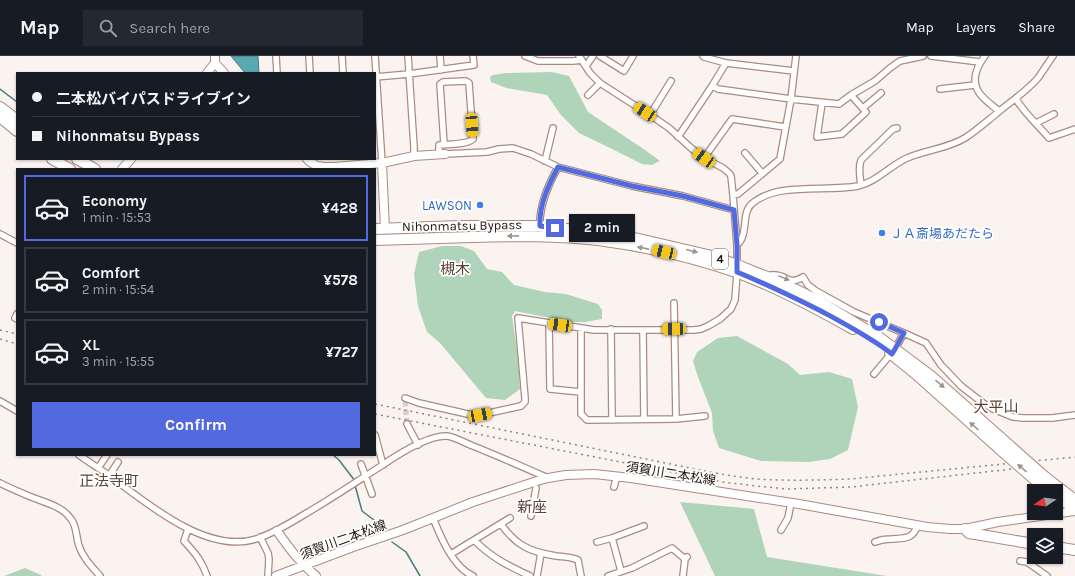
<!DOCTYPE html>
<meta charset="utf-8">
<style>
:root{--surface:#171b24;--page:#242831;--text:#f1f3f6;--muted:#9ea1a6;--line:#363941;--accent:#5369df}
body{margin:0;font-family:Karla,"Noto Sans JP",sans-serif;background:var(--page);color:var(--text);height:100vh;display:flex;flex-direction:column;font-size:15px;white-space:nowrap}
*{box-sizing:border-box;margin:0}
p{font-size:13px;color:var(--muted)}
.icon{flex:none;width:22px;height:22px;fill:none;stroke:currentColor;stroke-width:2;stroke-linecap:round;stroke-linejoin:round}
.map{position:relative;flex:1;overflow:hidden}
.side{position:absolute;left:16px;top:112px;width:360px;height:288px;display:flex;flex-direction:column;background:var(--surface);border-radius:0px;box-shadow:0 1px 3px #0004}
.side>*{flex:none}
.banner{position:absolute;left:16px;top:16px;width:360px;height:88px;border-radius:0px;box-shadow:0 1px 3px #0004;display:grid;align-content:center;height:88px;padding:0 16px;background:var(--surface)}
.needle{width:26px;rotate:257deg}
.tools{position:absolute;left:1027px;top:428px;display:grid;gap:8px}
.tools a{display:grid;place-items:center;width:36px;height:36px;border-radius:0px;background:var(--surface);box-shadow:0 1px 3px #0004;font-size:20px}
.end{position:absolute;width:18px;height:18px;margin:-9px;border:5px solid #5369df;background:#fff;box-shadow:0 0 0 2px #fff}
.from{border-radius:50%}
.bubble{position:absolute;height:28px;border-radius:0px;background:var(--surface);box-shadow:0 1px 3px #0004;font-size:13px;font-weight:700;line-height:28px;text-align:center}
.car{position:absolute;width:12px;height:24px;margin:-12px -6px;border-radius:5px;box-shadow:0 0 3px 1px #0007;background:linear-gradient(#f5c518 24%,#345 0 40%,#f5c518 0 76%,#345 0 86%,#f5c518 0)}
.banner b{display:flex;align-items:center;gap:14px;height:38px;font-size:15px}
.banner b+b{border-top:1px solid var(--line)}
.banner i{width:10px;height:10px;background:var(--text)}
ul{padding:7px 0 0;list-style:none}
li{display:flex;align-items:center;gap:12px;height:66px;margin:0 8px 6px;padding:0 8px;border:2px solid var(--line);border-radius:0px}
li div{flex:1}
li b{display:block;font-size:15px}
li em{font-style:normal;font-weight:700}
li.selected{border-color:var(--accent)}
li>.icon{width:36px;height:36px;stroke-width:1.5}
.primary-button{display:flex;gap:8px;margin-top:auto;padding:8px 16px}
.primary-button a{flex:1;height:46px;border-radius:0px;background:var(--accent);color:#fff;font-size:16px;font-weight:700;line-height:46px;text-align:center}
header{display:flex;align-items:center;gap:24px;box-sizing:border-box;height:56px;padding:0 20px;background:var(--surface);border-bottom:1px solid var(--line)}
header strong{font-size:19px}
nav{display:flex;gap:22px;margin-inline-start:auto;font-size:14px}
.search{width:280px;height:36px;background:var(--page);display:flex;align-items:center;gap:10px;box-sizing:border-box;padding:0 14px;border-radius:0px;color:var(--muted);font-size:15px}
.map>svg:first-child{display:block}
.green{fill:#afd4b9}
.water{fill:#58a9b0;stroke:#477c7f}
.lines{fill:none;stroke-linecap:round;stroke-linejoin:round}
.stream{stroke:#477c7f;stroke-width:1.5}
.street-tunnel{stroke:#d9d1ce;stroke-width:5.5;stroke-dasharray:5.5 3;stroke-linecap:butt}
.street-casing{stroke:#ac8b7c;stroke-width:8}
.secondary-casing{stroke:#ac8b7c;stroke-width:10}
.highway-casing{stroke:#ac8b7c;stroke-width:12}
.street{stroke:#fff;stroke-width:5.5}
.secondary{stroke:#fff;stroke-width:8}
.highway{stroke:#fff;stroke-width:10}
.rail{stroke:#8f8682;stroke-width:1.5;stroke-dasharray:2 4;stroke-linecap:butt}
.highway-bridge-casing{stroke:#ac8b7c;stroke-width:12;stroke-linecap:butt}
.highway-bridge{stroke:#fff;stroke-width:10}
.oneway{fill:#9a9593}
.route{stroke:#5369df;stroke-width:5}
.shop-dot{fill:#3f7fe0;stroke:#fff;stroke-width:1.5}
.labels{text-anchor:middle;stroke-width:3.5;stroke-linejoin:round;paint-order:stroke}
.shield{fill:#fff;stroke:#625a56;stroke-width:1}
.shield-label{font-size:12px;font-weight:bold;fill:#1f130e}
.shop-label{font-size:13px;fill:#366cbe;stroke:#fff;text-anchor:end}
.street-label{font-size:13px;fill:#1f130e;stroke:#fff}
.quarter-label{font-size:15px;fill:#5e4235;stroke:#fff}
</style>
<header>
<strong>Map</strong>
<div class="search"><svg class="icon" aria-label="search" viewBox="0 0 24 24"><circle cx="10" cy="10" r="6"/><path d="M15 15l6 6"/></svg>Search here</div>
<nav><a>Map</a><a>Layers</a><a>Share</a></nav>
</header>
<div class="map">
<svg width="1075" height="520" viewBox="0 0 1075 520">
<rect width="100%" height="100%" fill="#faf3f0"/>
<path class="green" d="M 552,16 L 569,20 L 588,56 L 645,94 L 660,105 L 652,109 L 642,108 L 610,92 L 579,77 L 561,59 L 547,39 L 506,32 L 491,26 L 490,21 L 493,19 L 506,17 Z
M 442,190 L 461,190 L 474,195 L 487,213 L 502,216 L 514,229 L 545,236 L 566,238 L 598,248 L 602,254 L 602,263 L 585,266 L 571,266 L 515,255 L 512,260 L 518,301 L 520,333 L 505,344 L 486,342 L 440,287 L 427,276 L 418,250 L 414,218 L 419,196 Z
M 737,280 L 788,308 L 800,319 L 829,316 L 852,323 L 858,351 L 848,394 L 830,403 L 808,406 L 761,405 L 719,392 L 713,375 L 712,357 L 698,321 L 693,305 L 697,296 L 718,282 Z
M 680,446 L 754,453 L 767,501 L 887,520 L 715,520 Z
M 25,512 L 41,519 L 41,520 L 4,520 Z"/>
<path class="water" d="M 231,0 L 258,0 L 259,17 L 245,17 Z"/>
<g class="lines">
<path class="stream" d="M 0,33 L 17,46
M 333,399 L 339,404 L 355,425
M 355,429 L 362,455 L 374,464 L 381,474
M 392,486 L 406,496 L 420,520"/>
<path class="street-tunnel" d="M 405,345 L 407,368"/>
<g class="street-casing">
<path id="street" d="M 276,0 L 277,17
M 309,0 L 310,17
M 342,0 L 343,17
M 375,0 L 382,107
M 408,0 L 414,91 L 414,100
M 440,0 L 441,14
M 525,0 L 538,5 L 573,5 L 582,4
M 600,0 L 624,15 L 633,0
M 703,0 L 704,1 L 726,7 L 794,15
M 931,0 L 980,6
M 985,0 C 980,6 978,10 976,17 C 971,36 987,45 999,55
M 586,10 L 593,0
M 375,21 L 409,18 L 474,9 L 473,0
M 712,30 L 718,33 L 791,43 L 839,48 L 851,39 L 866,56 L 842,78 L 817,81 L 822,47
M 940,33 L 975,29
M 588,39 L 600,27
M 851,39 L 875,25 L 890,12 L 900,5 L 923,0
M 1016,43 C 1025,58 1038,69 1049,82 L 1075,73
M 863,52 L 881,37
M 650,59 L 671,25
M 1036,67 L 1054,58
M 678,81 L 712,30 L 726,7
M 745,97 L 762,117
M 439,98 L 439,89 C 448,88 467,89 473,83 L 469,27 L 466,25 L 443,26 L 440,28 L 444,88
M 445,98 L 487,96 L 499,93 L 513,92 L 531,98 L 558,111 L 632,130 L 683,140 L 734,154
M 704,102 L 732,63 L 785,71
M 545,105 L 553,72
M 861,129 C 860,121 858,112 861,104 L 893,73 L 897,72
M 733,139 L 738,138 L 780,103 L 791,43 L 796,0
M 540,170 C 539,149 548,129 558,111
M 0,178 L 17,187
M 737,189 C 739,187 741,185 742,182 C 747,170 742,154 754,146 C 780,126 827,136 858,130 C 876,126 889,111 905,103 C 924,94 947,93 965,82 C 976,75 986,66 996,58 C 1010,46 1026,36 1038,22 C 1043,15 1048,7 1053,0
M 768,220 C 770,219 772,218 775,219 C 787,219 788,230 803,221 L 808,229 L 816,235 L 854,256 L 904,277 L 926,287 L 941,309 L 961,330 L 983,347 L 993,353 L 1013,361 L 1023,362 L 1052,362 L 1075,359
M 17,258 L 15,262 L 17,263
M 549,267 L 550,333 L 581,336
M 581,272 L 581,358 L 587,364 L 676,363 L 674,247
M 611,273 L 612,364
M 643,274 L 644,363
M 874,318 L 895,293 L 904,277
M 405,342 L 419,347 L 472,359 L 480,359 L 521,350 L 525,346 L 525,342 L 518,262 L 594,274 L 694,274 L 701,273 L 708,270 L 720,263 L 731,253 L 735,244 L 737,217 L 737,189 L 733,139 L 731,120 L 729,117 L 723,112 L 704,102 L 691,92 L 669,72 L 656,63 L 600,27 L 590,17 L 579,0
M 0,345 L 17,355
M 676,363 L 705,360
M 407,368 L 418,389
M 375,379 L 383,409
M 79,399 C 90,407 102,414 114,423 C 150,450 208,498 256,483 C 274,477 289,468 305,458 C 331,443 356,426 381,410 C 397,399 428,379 447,380 C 455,381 465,387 473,390 C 498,400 523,411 548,422
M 361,408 L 372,438
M 98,412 L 107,399
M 109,420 L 118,406
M 0,427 C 11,433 22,437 34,442 C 47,447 63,451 71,463 C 77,470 76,481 79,490 C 83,502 92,511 100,520
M 614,431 L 617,420
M 531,460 L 536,432
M 433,462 C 441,482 453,511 473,520
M 501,468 C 516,490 531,496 556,500 C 564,501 571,501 578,504 L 581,520
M 188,473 L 184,485 C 195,497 202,505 207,520
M 781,474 L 788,462 L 791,447
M 260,481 L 268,497 L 269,503 L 268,520
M 612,482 L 621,515
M 474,484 C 492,502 507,509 530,520
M 597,486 L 612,482 L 644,470
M 875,486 C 880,484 886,483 891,483 C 905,482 912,484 918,469
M 451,498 L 510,462
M 1020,505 L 1027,506 L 1047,520
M 537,520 L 541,497
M 608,520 L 632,512 L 672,492 L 685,503
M 683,520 L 685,503 L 687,501"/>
</g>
<g class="secondary-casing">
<path id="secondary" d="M 215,7 L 224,17
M 207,17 L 215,7 L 215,0
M 307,103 L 310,106 L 317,110 L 324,111 L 334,111 L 382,107 L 414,100 L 445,98
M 382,107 L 385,173
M 122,113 L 131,103
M 277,475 C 289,492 300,507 316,520
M 276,520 L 353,491 L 403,474 L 473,446 L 537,425 L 548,422 L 566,419 L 594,418 L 631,422 L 799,448 L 927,471 L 950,473 L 965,473 L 998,466 L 1075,455"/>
</g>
<g class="highway-casing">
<path id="highway" d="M 0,51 L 17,64
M 0,61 L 17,75
M 52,103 L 70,113
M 77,103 L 95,113
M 375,173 L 461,170 L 540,170 L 600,177 L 639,183 L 712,200 L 737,209 L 782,227 L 817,244 L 880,282 L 931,320 L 1010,390
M 375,184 C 407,183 439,182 472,181 C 514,180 556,179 598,184 C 645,190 692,201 736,216 C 777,231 816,252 853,273
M 890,297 L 916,318 L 1003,396
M 1045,421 L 1075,444
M 1041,429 L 1049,435
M 1056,440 L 1075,453
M 965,473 L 969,477 L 975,478 L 1034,488
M 1056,491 L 1075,494"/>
</g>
<use href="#street" class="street"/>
<use href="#secondary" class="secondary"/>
<use href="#highway" class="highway"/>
<path class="rail" d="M 0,274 L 17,278
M 0,283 L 17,288
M 375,348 L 695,413 C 715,417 736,421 757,423 C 788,425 819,424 850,423 L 1075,401
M 375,358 L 723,426 L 756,430 L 788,433 L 819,432 L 851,431 L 1021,412"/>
<g class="highway-bridge-casing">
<path id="highway-bridge" d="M 1010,390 L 1045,421
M 1003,396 L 1041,429"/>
</g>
<use href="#highway-bridge" class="highway-bridge"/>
</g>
<defs><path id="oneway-solid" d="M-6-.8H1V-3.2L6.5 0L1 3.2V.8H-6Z"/></defs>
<g class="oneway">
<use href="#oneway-solid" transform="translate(513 180) rotate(179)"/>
<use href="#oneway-solid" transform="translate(643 192) rotate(-169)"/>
<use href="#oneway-solid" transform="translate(692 195) rotate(14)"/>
<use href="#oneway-solid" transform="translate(784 222) rotate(22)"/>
<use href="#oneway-solid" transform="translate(940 328) rotate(41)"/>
<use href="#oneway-solid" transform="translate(974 370) rotate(-138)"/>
<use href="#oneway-solid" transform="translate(1022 412) rotate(-139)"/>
</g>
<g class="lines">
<path class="route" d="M 555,172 L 540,170 C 539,149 548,130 558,111 L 632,130 L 683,140 L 734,154 L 737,189 L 737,216 C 766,228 793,241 821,255 C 845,268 870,281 892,298 L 895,293 L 904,277 L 879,266"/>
</g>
<g class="shop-dot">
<circle cx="480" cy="149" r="4"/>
<circle cx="882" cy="177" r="4"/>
</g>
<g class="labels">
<rect class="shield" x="712" y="193" width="16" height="20" rx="3"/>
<g class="shield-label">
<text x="720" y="207">4</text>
</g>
<g class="shop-label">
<text x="472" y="154">LAWSON</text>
<text x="890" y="182" text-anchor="start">ＪＡ斎場あだたら</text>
</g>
<g class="street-label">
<text transform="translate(462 169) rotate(-1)" y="5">Nihonmatsu Bypass</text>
<text transform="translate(671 417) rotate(9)" y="5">須賀川二本松線</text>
<text transform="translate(343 483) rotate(-20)" y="5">須賀川二本松線</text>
</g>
<g class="quarter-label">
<text x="455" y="218">槻木</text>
<text x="996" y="356">大平山</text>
<text x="109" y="430">正法寺町</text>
<text x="532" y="456">新座</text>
</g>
</g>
</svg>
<div class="tools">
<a><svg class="needle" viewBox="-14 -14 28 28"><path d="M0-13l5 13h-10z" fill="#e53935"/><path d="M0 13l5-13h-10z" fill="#9ea1a6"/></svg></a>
<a><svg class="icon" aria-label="layers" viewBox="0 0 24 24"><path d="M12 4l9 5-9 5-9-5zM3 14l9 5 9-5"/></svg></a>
</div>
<i class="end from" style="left:879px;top:266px"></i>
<i class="end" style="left:555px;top:172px"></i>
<div class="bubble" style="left:569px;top:158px;width:66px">2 min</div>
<i class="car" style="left:645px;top:56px;rotate:303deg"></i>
<i class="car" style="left:472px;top:69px;rotate:176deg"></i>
<i class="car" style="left:704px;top:102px;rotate:305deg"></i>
<i class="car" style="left:664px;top:196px;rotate:283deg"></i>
<i class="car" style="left:560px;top:269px;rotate:278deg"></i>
<i class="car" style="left:674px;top:273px;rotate:269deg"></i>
<i class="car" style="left:480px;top:359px;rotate:79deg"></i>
<div class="banner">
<b><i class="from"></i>二本松バイパスドライブイン</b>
<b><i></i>Nihonmatsu Bypass</b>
</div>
<section class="side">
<ul>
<li class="selected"><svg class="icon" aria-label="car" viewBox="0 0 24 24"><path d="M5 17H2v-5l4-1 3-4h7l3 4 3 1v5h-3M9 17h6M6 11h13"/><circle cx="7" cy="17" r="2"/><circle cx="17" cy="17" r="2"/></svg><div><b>Economy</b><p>1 min · 15:53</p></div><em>¥428</em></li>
<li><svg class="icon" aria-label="car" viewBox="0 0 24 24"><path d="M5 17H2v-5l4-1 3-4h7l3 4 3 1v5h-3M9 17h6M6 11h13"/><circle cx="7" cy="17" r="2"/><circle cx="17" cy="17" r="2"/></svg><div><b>Comfort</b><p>2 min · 15:54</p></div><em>¥578</em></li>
<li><svg class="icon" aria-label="car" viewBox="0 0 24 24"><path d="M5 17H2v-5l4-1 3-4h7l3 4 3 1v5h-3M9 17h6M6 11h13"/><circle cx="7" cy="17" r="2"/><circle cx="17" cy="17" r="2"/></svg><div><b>XL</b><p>3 min · 15:55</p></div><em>¥727</em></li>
</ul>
<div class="primary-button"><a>Confirm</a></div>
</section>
</div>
